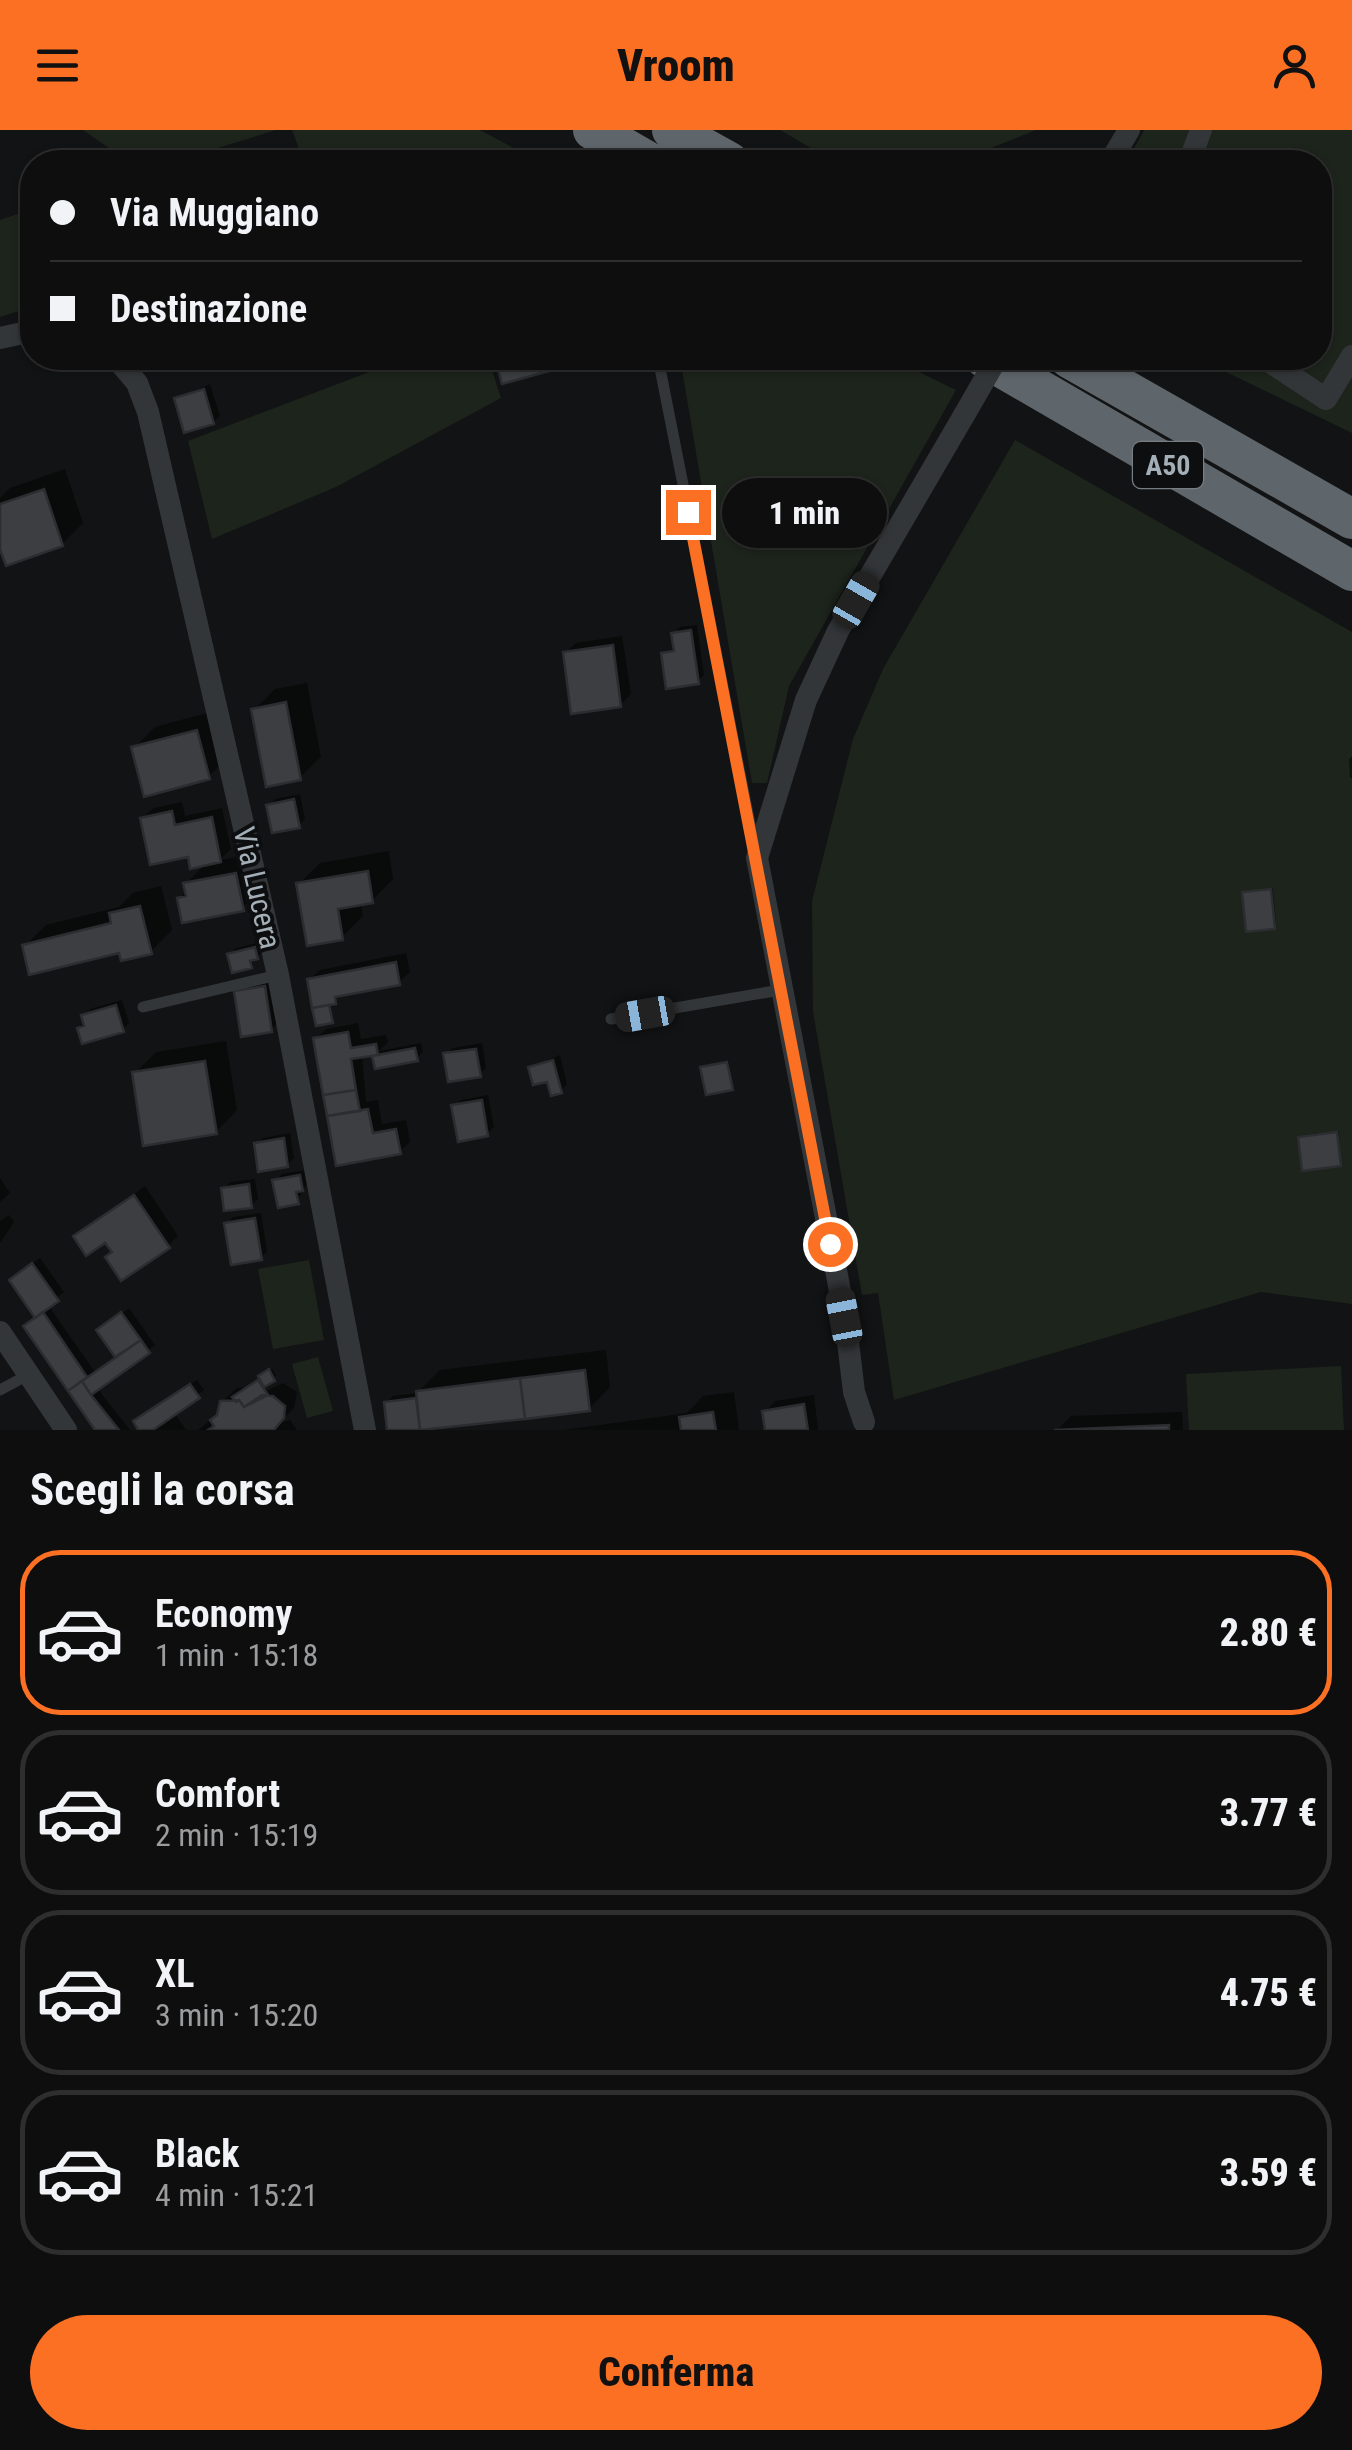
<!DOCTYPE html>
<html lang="it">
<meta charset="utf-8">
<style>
:root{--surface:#0e0e0f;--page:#171718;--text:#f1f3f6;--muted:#9b9c9e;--line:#2e2e2f;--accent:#fc7023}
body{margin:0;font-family:"Roboto Condensed",sans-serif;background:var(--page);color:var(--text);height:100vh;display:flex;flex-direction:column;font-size:38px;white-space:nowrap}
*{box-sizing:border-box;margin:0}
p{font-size:32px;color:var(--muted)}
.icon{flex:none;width:55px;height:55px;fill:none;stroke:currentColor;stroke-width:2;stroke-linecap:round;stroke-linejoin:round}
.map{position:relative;height:1300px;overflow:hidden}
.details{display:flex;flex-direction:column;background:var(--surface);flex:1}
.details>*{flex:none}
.top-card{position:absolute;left:20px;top:20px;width:1312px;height:220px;border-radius:40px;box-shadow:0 2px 8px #0004,0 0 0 2px var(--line);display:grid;align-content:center;height:220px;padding:0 30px;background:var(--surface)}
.end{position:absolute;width:45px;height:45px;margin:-22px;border:12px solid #fc7023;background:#fff;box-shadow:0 0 0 5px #fff}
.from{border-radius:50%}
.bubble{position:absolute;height:70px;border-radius:35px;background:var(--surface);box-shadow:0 2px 8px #0004,0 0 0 2px var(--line);font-size:32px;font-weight:800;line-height:70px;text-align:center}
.car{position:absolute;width:30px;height:60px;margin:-30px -15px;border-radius:12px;box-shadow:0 0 8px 2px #0007;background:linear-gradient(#222 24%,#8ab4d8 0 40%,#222 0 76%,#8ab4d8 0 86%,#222 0)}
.top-card b{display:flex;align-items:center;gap:35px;height:95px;font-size:38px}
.top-card b+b{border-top:2px solid var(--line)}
.top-card i{width:25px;height:25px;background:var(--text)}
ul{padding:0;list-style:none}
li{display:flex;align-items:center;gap:30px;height:165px;margin:0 20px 15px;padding:0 10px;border:5px solid var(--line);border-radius:40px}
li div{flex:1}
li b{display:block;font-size:38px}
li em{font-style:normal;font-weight:800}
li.active{border-color:var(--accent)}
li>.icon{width:90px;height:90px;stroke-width:1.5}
h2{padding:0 30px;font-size:45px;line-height:120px}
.cta{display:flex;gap:20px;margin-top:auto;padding:20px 30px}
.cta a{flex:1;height:115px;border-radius:60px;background:var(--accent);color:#111;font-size:40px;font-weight:800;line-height:115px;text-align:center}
header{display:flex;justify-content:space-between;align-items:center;height:130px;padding:0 30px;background:var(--accent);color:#111;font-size:45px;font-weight:800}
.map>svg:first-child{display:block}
.green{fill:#1d241c}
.shadow{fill:#0007}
.building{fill:#3c3e42;stroke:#2c2d30;stroke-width:2.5}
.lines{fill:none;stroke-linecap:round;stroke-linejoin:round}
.service{stroke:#333639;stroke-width:11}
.minor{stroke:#333639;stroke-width:22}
.motorway{stroke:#5f666b;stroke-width:40}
.minor-bridge{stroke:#333639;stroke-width:22}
.route{stroke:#fc7023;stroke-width:12}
.labels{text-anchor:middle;stroke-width:8;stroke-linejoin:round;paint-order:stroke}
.shield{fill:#0d0e0f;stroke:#767e84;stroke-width:2.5}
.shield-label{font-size:28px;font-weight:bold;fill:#a3aeb6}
.street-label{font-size:30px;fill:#a3aeb6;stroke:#0d0e0f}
</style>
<header><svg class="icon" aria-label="menu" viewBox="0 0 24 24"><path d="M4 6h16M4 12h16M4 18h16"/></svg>Vroom<svg class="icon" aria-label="person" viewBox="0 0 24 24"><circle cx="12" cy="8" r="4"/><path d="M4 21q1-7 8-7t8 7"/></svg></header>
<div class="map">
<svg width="1352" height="1300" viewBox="0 0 1352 1300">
<rect width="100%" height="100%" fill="#121314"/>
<path class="green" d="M 83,0 L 276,0 L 172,32 L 129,32 Z
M 292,0 L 480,0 L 540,32 L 304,32 Z
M 780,0 L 1036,0 L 956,32 L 835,32 Z
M 1144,0 L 1352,0 L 1352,303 L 1197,228 L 1320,228 L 1320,32 L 1127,32 Z
M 32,79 L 32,177 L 0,187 L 0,90 Z
M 373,228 L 488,228 L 501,268 L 336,357 L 212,409 L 188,311 L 377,239 Z
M 680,228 L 890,228 L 956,260 L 789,556 L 767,653 L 752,653 Z
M 1015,310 L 1352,502 L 1352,1174 L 1261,1162 L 894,1270 L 878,1163 L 862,1165 L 813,882 L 812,771 L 853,609 L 883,539 Z
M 309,1130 L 324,1210 L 273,1219 L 258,1139 Z
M 318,1227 L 333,1281 L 307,1288 L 292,1234 Z
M 1341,1236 L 1344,1300 L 1189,1300 L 1186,1244 Z"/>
<path class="shadow" d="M 210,254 L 220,286 L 213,292 L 177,269 Z
M 65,339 L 83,393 L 62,414 L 0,411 L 0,368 L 10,358 Z
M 697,495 L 704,545 L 697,552 L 664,524 L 676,517 L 674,504 L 680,497 Z
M 622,506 L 631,564 L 620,575 L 565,523 L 576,513 Z
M 307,553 L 321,627 L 299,648 L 254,580 L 275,559 Z
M 218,580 L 230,626 L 208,647 L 134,618 L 155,597 Z
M 1352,626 L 1352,648 L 1350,648 L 1349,629 Z
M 300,664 L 305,689 L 298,696 L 269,676 L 275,669 Z
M 182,672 L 185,686 L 222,678 L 231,719 L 220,730 L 257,723 L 264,757 L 242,778 L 180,769 L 187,761 L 186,754 L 207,732 L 142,689 L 153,678 Z
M 389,721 L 393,749 L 372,771 L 361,773 L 363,786 L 342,807 L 299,754 L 320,733 Z
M 161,756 L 172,800 L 151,821 L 25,816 L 46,795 L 119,777 L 133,763 Z
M 1273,758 L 1276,794 L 1274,797 L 1245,763 Z
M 261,812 L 263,821 L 250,836 L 230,825 L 236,818 Z
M 406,823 L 410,842 L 399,852 L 342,863 L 334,871 L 309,850 L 320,840 Z
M 271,851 L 278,893 L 271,899 L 236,862 L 243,856 Z
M 122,870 L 129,893 L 122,900 L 80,898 L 90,879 Z
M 358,893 L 361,909 L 386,905 L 388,912 L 379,921 L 421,913 L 423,922 L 416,929 L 375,927 L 380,922 L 362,925 L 366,972 L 378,970 L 382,994 L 406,990 L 410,1012 L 399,1022 L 338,1033 L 316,909 L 326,899 Z
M 226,911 L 237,980 L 216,1002 L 135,943 L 156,922 Z
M 482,913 L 486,938 L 479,944 L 446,924 L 453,918 Z
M 560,925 L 567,954 L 560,961 L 531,937 Z
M 729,931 L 731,957 L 703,938 L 706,935 Z
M 488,965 L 494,997 L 487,1004 L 454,976 L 461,970 Z
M 1339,1001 L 1340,1034 L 1301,1008 L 1303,1005 Z
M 290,1003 L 294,1028 L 287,1035 L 256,1014 L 263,1008 Z
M 306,1040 L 308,1052 L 297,1071 L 275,1051 L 282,1044 Z
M 0,1048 L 10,1063 L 0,1072 Z
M 255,1049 L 258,1069 L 251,1076 L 224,1059 L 230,1052 Z
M 145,1056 L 178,1106 L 168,1116 L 76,1107 Z
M 261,1083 L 267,1121 L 261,1128 L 226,1094 L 233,1087 Z
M 9,1085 L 14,1092 L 0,1113 L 0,1091 Z
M 40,1128 L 64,1162 L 48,1175 L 95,1242 L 118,1226 L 100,1200 L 129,1178 L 155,1215 L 97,1258 L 130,1300 L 97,1300 L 26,1196 L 37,1187 L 18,1143 Z
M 606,1220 L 610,1257 L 589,1279 L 390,1300 L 386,1273 L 393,1266 L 417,1263 L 440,1240 Z
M 272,1239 L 276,1246 L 262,1256 L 264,1262 L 283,1253 L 297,1262 L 294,1278 L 278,1294 L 290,1290 L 297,1300 L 198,1300 L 220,1283 L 222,1272 L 237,1258 L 249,1257 Z
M 197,1250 L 204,1260 L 174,1282 L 186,1300 L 141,1300 L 143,1285 Z
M 734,1262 L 739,1300 L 563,1300 L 687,1283 L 703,1266 Z
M 814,1265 L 818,1300 L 768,1300 L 765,1282 L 775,1271 Z
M 1182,1282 L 1183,1300 L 1057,1300 L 1071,1286 Z"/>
<path class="building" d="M 495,228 L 596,228 L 502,254 Z
M 204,259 L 214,294 L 184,303 L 174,268 Z
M 44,359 L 63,416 L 6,436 L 0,419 L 0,374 Z
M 691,500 L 699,554 L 666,559 L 661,523 L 674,521 L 671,503 Z
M 613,515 L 621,577 L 571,584 L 563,522 Z
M 286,572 L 301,650 L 266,657 L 251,579 Z
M 197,600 L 210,649 L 144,667 L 131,617 Z
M 294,669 L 300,698 L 272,703 L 266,675 Z
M 172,681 L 175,695 L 212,687 L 221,732 L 190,739 L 188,727 L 150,735 L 140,688 Z
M 368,741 L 373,773 L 338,779 L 343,810 L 307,816 L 296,753 Z
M 236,743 L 244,781 L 182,793 L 177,768 L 186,766 L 183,753 Z
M 1271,759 L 1275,799 L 1246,802 L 1242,762 Z
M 140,776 L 152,824 L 121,831 L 119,823 L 29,845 L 22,815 L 111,793 L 109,783 Z
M 255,817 L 258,829 L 250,831 L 252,838 L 232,843 L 227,824 Z
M 396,832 L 400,855 L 335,867 L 336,874 L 312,878 L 307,849 Z
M 265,856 L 272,902 L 241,907 L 234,861 Z
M 116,875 L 124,902 L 82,914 L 77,898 L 84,896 L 81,885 Z
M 329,875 L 333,893 L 316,896 L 312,878 Z
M 348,902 L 351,918 L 376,914 L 378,925 L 351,929 L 356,960 L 323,965 L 313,908 Z
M 415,918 L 418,931 L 375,939 L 372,926 Z
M 476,919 L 481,947 L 448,952 L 443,923 Z
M 553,930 L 562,963 L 551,966 L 547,952 L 533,955 L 528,937 Z
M 205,931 L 217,1004 L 143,1016 L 132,942 Z
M 727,932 L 733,960 L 706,965 L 700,937 Z
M 356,960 L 360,981 L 327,986 L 323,965 Z
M 482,970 L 488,1006 L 458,1012 L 451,975 Z
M 368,979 L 373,1003 L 396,999 L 401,1024 L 336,1036 L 327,986 Z
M 1337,1002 L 1341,1036 L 1302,1041 L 1298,1007 Z
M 284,1008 L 288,1037 L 258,1042 L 254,1013 Z
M 300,1045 L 303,1061 L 296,1062 L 299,1074 L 278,1078 L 272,1050 Z
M 249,1054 L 252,1078 L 224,1081 L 221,1058 Z
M 134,1065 L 170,1118 L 121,1151 L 105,1127 L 112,1122 L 105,1113 L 86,1126 L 73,1106 Z
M 255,1088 L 262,1130 L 231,1135 L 224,1093 Z
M 32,1133 L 59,1171 L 35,1188 L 9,1150 Z
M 43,1182 L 87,1247 L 68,1261 L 23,1196 Z
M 121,1182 L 141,1210 L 115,1227 L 96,1200 Z
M 141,1210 L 150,1223 L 91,1265 L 82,1251 Z
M 269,1239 L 275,1251 L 264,1257 L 258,1246 Z
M 585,1240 L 590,1281 L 525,1289 L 520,1248 Z
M 520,1248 L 525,1289 L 420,1300 L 416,1261 Z
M 258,1250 L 268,1265 L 244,1277 L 239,1270 L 236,1272 L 232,1267 Z
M 82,1251 L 91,1265 L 119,1300 L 95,1300 L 68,1261 Z
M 190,1254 L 200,1268 L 153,1300 L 138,1300 L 133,1291 Z
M 262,1265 L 273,1266 L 285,1276 L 284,1288 L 274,1300 L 208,1300 L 214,1296 L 210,1290 L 217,1285 L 220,1271 L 239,1270 L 244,1277 Z
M 416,1268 L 420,1300 L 387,1300 L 384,1272 Z
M 804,1274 L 808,1300 L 765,1300 L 762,1281 Z
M 713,1282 L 716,1300 L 681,1300 L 679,1287 Z
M 1169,1295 L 1169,1300 L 1054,1300 Z"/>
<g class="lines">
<path class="service" d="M 658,228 L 755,719
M 143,877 L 278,845
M 611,889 L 780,860
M 0,1260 L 28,1245"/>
<path class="minor" d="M 1110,32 L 1129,0
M 1189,32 L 1201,0
M 0,208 L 32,201
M 116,228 L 137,253 L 148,282 L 278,845 L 365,1300
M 1264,228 L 1326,269 L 1352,226
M 0,1202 L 66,1300
M 864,1292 L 854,1262 L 845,1187 L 757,728 L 806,570 L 838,501 L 963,287"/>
<path class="motorway" d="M 593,0 L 649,32
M 672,0 L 729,32
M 985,228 L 1352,441
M 1069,228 L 1352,389"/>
<path class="minor-bridge" d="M 963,287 L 997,228"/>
</g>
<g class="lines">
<path class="route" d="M 688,382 L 830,1114"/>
</g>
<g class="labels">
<rect class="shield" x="1133" y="312" width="70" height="46" rx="8"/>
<g class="shield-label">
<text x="1168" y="345">A50</text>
</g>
<g class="street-label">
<text transform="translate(257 758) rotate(77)" y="10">Via Lucera</text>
</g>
</g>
</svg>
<i class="end from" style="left:830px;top:1114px"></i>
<i class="end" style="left:688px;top:382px"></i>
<div class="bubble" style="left:722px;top:348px;width:165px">1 min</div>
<i class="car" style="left:856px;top:470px;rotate:30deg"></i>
<i class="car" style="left:645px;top:884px;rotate:260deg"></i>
<i class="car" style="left:844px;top:1187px;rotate:349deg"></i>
<div class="top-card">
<b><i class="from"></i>Via Muggiano</b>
<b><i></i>Destinazione</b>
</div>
</div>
<section class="details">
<h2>Scegli la corsa</h2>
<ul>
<li class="active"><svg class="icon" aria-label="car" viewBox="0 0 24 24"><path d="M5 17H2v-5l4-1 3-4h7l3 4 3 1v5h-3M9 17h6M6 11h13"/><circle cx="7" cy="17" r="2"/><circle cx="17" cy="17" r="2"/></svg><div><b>Economy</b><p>1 min · 15:18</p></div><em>2.80 €</em></li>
<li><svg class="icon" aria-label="car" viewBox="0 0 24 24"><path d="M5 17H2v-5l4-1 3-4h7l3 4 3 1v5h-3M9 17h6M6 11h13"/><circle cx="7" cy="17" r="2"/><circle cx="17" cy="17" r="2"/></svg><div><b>Comfort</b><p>2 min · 15:19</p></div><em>3.77 €</em></li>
<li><svg class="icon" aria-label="car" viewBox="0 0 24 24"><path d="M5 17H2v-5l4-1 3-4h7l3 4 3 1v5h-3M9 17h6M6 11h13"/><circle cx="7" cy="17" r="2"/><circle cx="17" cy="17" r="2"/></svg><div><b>XL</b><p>3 min · 15:20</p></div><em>4.75 €</em></li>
<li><svg class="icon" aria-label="car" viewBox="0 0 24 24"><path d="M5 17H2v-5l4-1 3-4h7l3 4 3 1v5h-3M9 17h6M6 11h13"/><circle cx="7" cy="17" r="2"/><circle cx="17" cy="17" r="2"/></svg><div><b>Black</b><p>4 min · 15:21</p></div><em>3.59 €</em></li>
</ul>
<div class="cta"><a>Conferma</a></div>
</section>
